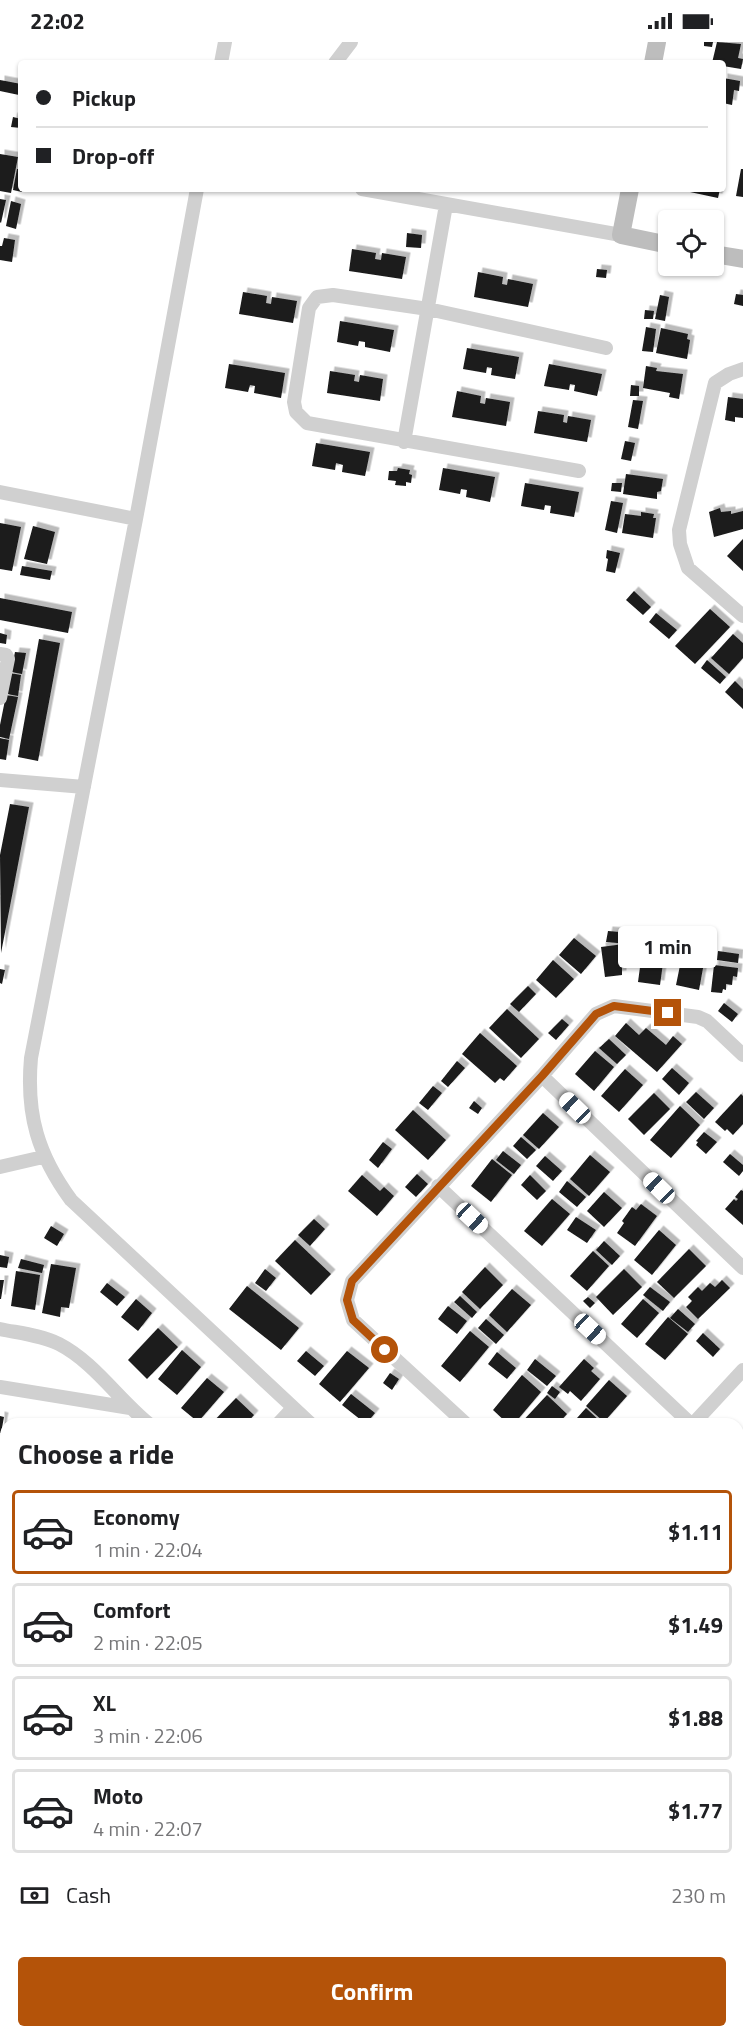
<!DOCTYPE html>
<meta charset="utf-8">
<style>
:root{--surface:#fff;--page:#f6f6f6;--text:#202124;--muted:#757577;--line:#e0e0e0;--accent:#b45309}
body{margin:0;font-family:"Titillium Web",sans-serif;background:var(--page);color:var(--text);height:100vh;display:flex;flex-direction:column;font-size:22px;white-space:nowrap}
*{box-sizing:border-box;margin:0}
p{font-size:20px;color:var(--muted)}
.icon{flex:none;width:33px;height:33px;fill:none;stroke:currentColor;stroke-width:2;stroke-linecap:round;stroke-linejoin:round}
.map{position:relative;flex:1;overflow:hidden}
.sheet{position:absolute;left:0px;top:1376px;width:744px;height:620px;display:flex;flex-direction:column;background:var(--surface);border-radius:18px 18px 0 0;box-shadow:0 2px 4px #0004}
.sheet>*{flex:none}
.hud{position:absolute;left:18px;top:18px;width:708px;height:132px;border-radius:6px;box-shadow:0 2px 4px #0004;display:grid;align-content:center;height:132px;padding:0 18px;background:var(--surface)}
.fabs{position:absolute;left:658px;top:168px;display:grid;gap:12px}
.fabs a{display:grid;place-items:center;width:66px;height:66px;border-radius:6px;background:var(--surface);box-shadow:0 2px 4px #0004;font-size:30px}
.end{position:absolute;width:27px;height:27px;margin:-14px;border:8px solid #b45309;background:#fff;box-shadow:0 0 0 3px #fff}
.from{border-radius:50%}
.bubble{position:absolute;height:42px;border-radius:6px;background:var(--surface);box-shadow:0 2px 4px #0004;font-size:20px;font-weight:700;line-height:42px;text-align:center}
.car{position:absolute;width:18px;height:36px;margin:-18px -9px;border-radius:8px;box-shadow:0 0 4px 2px #0007;background:linear-gradient(#fff 24%,#345 0 40%,#fff 0 76%,#345 0 86%,#fff 0)}
.hud b{display:flex;align-items:center;gap:21px;height:57px;font-size:22px}
.hud b+b{border-top:2px solid var(--line)}
.hud i{width:15px;height:15px;background:var(--text)}
ul{padding:0;list-style:none}
li{display:flex;align-items:center;gap:18px;height:84px;margin:0 12px 9px;padding:0 6px;border:3px solid var(--line);border-radius:6px}
li div{flex:1}
li b{display:block;font-size:22px}
li em{font-style:normal;font-weight:700}
li.active{border-color:var(--accent)}
li>.icon{width:54px;height:54px;stroke-width:1.5}
h2{padding:0 18px;font-size:27px;line-height:72px}
.pay{display:flex;align-items:center;gap:15px;height:66px;padding:0 18px;font-size:22px}
.pay p{margin-inline-start:auto}
.primary-button{display:flex;gap:12px;margin-top:auto;padding:12px 18px}
.primary-button a{flex:1;height:69px;border-radius:6px;background:var(--accent);color:#fff;font-size:24px;font-weight:700;line-height:69px;text-align:center}
.status{display:flex;justify-content:space-between;align-items:center;height:42px;padding:0 30px;background:var(--surface);direction:ltr}
.status svg{height:16px;fill:currentColor}
.map>svg:first-child{display:block}
.building{fill:#1a1a1a;filter:url(#shadow)}
.lines{fill:none;stroke-linecap:round;stroke-linejoin:round}
.street{stroke:#d0d0d0;stroke-width:14}
.secondary{stroke:#bdbdbd;stroke-width:18}
.route{stroke:#b45309;stroke-width:8}
</style>
<div class="status"><b>22:02</b><svg viewBox="0 0 49 12"><path d="M0 12V9h3v3zM5 12V6h3v6zM10 12V3h3v9zM15 12V0h3v12zM26 1h20v11H26zM47 4h2v5h-2z"/></svg></div>
<div class="map">
<svg width="743" height="1994" viewBox="0 0 743 1994">
<defs>
<filter id="shadow"><feDropShadow dx="4.5" dy="-4.5" stdDeviation="0" flood-color="#0004"/></filter>
</defs>
<rect width="100%" height="100%" fill="#fff"/>
<path class="building" d="M 704,0 L 713,0 L 712,5 L 704,4 Z
M 717,0 L 741,2 L 738,16 L 743,17 L 741,27 L 723,24 L 723,21 L 712,21 Z
M 723,36 L 740,39 L 739,49 L 734,48 L 732,63 L 723,61 Z
M 0,38 L 21,42 L 19,53 L 0,49 Z
M 13,75 L 21,77 L 21,86 L 11,85 Z
M 0,112 L 18,115 L 11,151 L 0,149 Z
M 17,127 L 21,127 L 22,150 L 13,148 Z
M 741,127 L 743,127 L 743,155 L 736,154 Z
M 691,147 L 720,147 L 718,156 L 690,150 Z
M 0,157 L 6,158 L 1,181 L 0,180 Z
M 11,159 L 21,162 L 16,187 L 6,184 Z
M 407,191 L 422,193 L 421,206 L 406,205 Z
M 4,196 L 15,198 L 12,220 L 0,218 L 0,204 L 2,204 Z
M 352,207 L 376,211 L 375,217 L 381,218 L 382,211 L 406,215 L 402,237 L 349,229 Z
M 597,227 L 607,228 L 606,236 L 596,235 Z
M 478,230 L 503,235 L 502,242 L 507,243 L 508,237 L 533,242 L 528,265 L 474,255 Z
M 243,250 L 267,254 L 266,261 L 271,262 L 272,255 L 297,259 L 293,281 L 239,272 Z
M 736,252 L 743,253 L 743,264 L 734,262 Z
M 660,253 L 669,255 L 665,279 L 655,277 Z
M 645,268 L 654,269 L 653,277 L 644,277 Z
M 340,279 L 394,288 L 390,310 L 365,305 L 365,300 L 359,299 L 358,304 L 337,300 Z
M 646,285 L 656,287 L 653,310 L 642,309 Z
M 661,286 L 688,292 L 687,297 L 690,298 L 687,317 L 656,311 Z
M 467,306 L 519,315 L 515,337 L 491,333 L 492,326 L 487,325 L 486,331 L 463,327 Z
M 229,322 L 285,331 L 281,356 L 254,351 L 255,344 L 250,343 L 248,350 L 225,346 Z
M 549,322 L 602,332 L 597,354 L 574,349 L 575,343 L 570,342 L 569,348 L 544,344 Z
M 646,324 L 657,326 L 656,329 L 683,332 L 679,357 L 669,355 L 670,351 L 643,346 Z
M 330,329 L 355,333 L 354,339 L 359,340 L 360,333 L 383,337 L 380,359 L 327,351 Z
M 631,343 L 639,344 L 639,354 L 630,354 Z
M 457,349 L 481,354 L 480,361 L 485,362 L 486,356 L 510,360 L 506,384 L 452,375 Z
M 728,355 L 743,357 L 743,376 L 735,375 L 735,380 L 725,378 Z
M 633,358 L 643,359 L 638,387 L 628,385 Z
M 538,369 L 564,373 L 563,380 L 567,381 L 568,374 L 591,378 L 587,400 L 534,391 Z
M 625,399 L 635,401 L 631,419 L 621,417 Z
M 316,401 L 370,410 L 365,434 L 342,430 L 343,423 L 336,421 L 335,428 L 312,424 Z
M 398,426 L 410,428 L 409,432 L 412,433 L 411,441 L 406,440 L 406,444 L 395,443 L 396,439 L 388,438 L 389,429 L 397,429 Z
M 443,426 L 495,435 L 490,460 L 466,455 L 467,448 L 461,447 L 460,452 L 439,448 Z
M 626,432 L 663,437 L 661,449 L 657,450 L 657,457 L 623,452 Z
M 525,441 L 579,450 L 574,475 L 550,471 L 551,464 L 545,463 L 544,468 L 521,464 Z
M 612,441 L 622,441 L 621,450 L 611,449 Z
M 611,459 L 623,461 L 617,491 L 605,488 Z
M 720,466 L 721,470 L 731,469 L 731,472 L 743,469 L 743,487 L 714,495 L 709,470 Z
M 641,470 L 654,472 L 653,476 L 656,476 L 653,496 L 622,491 L 625,472 L 641,474 Z
M 0,481 L 21,485 L 12,529 L 0,527 Z
M 33,484 L 55,490 L 47,522 L 24,517 Z
M 743,497 L 743,529 L 727,514 Z
M 607,508 L 620,511 L 615,531 L 606,529 L 608,517 L 606,516 Z
M 22,524 L 52,529 L 50,538 L 20,533 Z
M 634,549 L 651,565 L 643,573 L 626,558 Z
M 0,556 L 72,570 L 68,591 L 0,578 Z
M 710,567 L 730,585 L 695,622 L 675,604 Z
M 656,571 L 677,588 L 669,597 L 649,580 Z
M 0,591 L 7,593 L 6,602 L 0,601 Z
M 733,592 L 743,601 L 743,616 L 729,632 L 711,616 Z
M 39,597 L 60,601 L 38,719 L 18,715 Z
M 15,610 L 26,611 L 22,632 L 11,630 Z
M 707,618 L 726,635 L 720,642 L 701,626 Z
M 10,631 L 21,633 L 18,654 L 7,652 Z
M 735,639 L 743,647 L 743,667 L 725,650 Z
M 6,653 L 18,655 L 9,697 L 0,695 L 0,683 Z
M 0,696 L 9,698 L 6,718 L 0,717 Z
M 10,762 L 29,765 L 1,911 L 0,813 Z
M 608,889 L 631,891 L 629,902 L 606,900 Z
M 636,890 L 645,891 L 643,903 L 665,906 L 660,943 L 638,940 L 643,903 L 634,902 Z
M 574,896 L 596,914 L 581,932 L 559,913 Z
M 685,899 L 707,904 L 699,948 L 676,943 Z
M 624,902 L 626,924 L 622,924 L 622,933 L 605,935 L 601,905 Z
M 718,909 L 739,912 L 738,921 L 717,918 Z
M 553,918 L 574,937 L 556,956 L 536,938 Z
M 714,923 L 738,926 L 737,935 L 733,934 L 732,943 L 726,942 L 726,948 L 723,947 L 722,951 L 711,950 Z
M 0,927 L 5,928 L 2,942 L 0,941 Z
M 528,944 L 536,952 L 519,970 L 510,962 Z
M 724,961 L 738,972 L 732,980 L 718,969 Z
M 507,967 L 539,997 L 521,1016 L 489,986 Z
M 562,977 L 569,983 L 556,998 L 548,991 Z
M 626,981 L 639,993 L 646,986 L 666,1003 L 673,994 L 682,1002 L 657,1030 L 615,994 Z
M 480,991 L 517,1024 L 504,1039 L 500,1036 L 495,1041 L 462,1012 Z
M 609,997 L 626,1013 L 617,1022 L 599,1006 Z
M 595,1009 L 614,1025 L 594,1049 L 575,1032 Z
M 457,1019 L 465,1026 L 448,1045 L 441,1039 Z
M 672,1026 L 689,1041 L 679,1053 L 662,1037 Z
M 625,1027 L 643,1043 L 619,1070 L 601,1054 Z
M 433,1044 L 442,1051 L 428,1068 L 419,1061 Z
M 696,1050 L 714,1066 L 704,1077 L 686,1060 Z
M 654,1051 L 670,1067 L 644,1093 L 628,1077 Z
M 741,1052 L 743,1054 L 743,1082 L 733,1093 L 727,1087 L 725,1089 L 715,1080 Z
M 474,1059 L 482,1066 L 478,1072 L 469,1066 Z
M 680,1064 L 700,1083 L 671,1116 L 650,1098 Z
M 413,1068 L 446,1098 L 428,1118 L 395,1088 Z
M 543,1071 L 559,1085 L 539,1107 L 523,1093 Z
M 704,1090 L 717,1100 L 706,1112 L 696,1103 L 698,1100 L 696,1099 Z
M 521,1095 L 536,1108 L 527,1117 L 513,1104 Z
M 383,1100 L 392,1107 L 378,1126 L 369,1118 Z
M 503,1109 L 521,1123 L 514,1132 L 496,1118 Z
M 730,1112 L 743,1123 L 743,1129 L 739,1134 L 723,1120 Z
M 590,1113 L 610,1130 L 589,1154 L 570,1137 Z
M 545,1114 L 562,1129 L 553,1139 L 536,1124 Z
M 492,1117 L 512,1133 L 491,1160 L 471,1144 Z
M 417,1132 L 428,1142 L 416,1155 L 405,1145 Z
M 362,1133 L 380,1149 L 384,1145 L 394,1154 L 377,1174 L 348,1149 Z
M 530,1133 L 546,1149 L 537,1158 L 521,1143 Z
M 567,1139 L 586,1155 L 577,1165 L 559,1150 Z
M 741,1148 L 743,1149 L 743,1183 L 725,1167 L 734,1157 L 736,1159 L 738,1157 L 735,1155 Z
M 604,1150 L 622,1166 L 604,1185 L 587,1169 Z
M 552,1157 L 570,1172 L 542,1204 L 524,1189 Z
M 641,1162 L 657,1174 L 635,1204 L 617,1191 L 624,1181 L 622,1179 L 632,1165 L 636,1168 Z
M 576,1175 L 596,1188 L 587,1201 L 567,1188 Z
M 314,1177 L 325,1187 L 310,1204 L 298,1193 Z
M 51,1184 L 64,1192 L 57,1204 L 44,1196 Z
M 659,1188 L 676,1203 L 652,1233 L 634,1218 Z
M 295,1198 L 331,1232 L 311,1253 L 275,1219 Z
M 604,1199 L 620,1214 L 612,1223 L 596,1208 Z
M 689,1207 L 706,1224 L 674,1256 L 657,1240 Z
M 593,1209 L 609,1224 L 587,1249 L 570,1234 Z
M 0,1213 L 9,1215 L 7,1226 L 0,1225 Z
M 21,1217 L 44,1223 L 42,1231 L 18,1226 Z
M 51,1222 L 76,1226 L 69,1266 L 61,1265 L 60,1275 L 42,1271 Z
M 485,1225 L 503,1243 L 480,1267 L 462,1250 Z
M 265,1227 L 276,1236 L 266,1249 L 255,1241 Z
M 624,1227 L 642,1245 L 613,1273 L 596,1255 Z
M 16,1229 L 40,1233 L 35,1268 L 11,1264 Z
M 0,1238 L 4,1238 L 1,1257 L 0,1257 Z
M 722,1238 L 730,1246 L 698,1277 L 686,1265 L 692,1259 L 688,1255 L 698,1245 L 702,1249 L 710,1241 L 715,1245 Z
M 107,1241 L 125,1255 L 117,1264 L 100,1250 Z
M 247,1244 L 299,1286 L 281,1308 L 229,1267 Z
M 650,1245 L 670,1260 L 663,1269 L 643,1253 Z
M 512,1247 L 531,1263 L 507,1290 L 489,1273 Z
M 460,1254 L 477,1270 L 472,1276 L 454,1260 Z
M 588,1255 L 595,1261 L 590,1266 L 583,1259 Z
M 136,1257 L 152,1271 L 138,1289 L 121,1275 Z
M 643,1257 L 659,1271 L 637,1296 L 621,1282 Z
M 448,1264 L 467,1279 L 457,1292 L 438,1277 Z
M 678,1267 L 695,1282 L 688,1290 L 670,1276 Z
M 668,1275 L 688,1292 L 665,1318 L 645,1302 Z
M 486,1277 L 504,1293 L 496,1302 L 478,1286 Z
M 158,1286 L 178,1305 L 147,1337 L 128,1318 Z
M 470,1289 L 489,1305 L 460,1340 L 441,1324 Z
M 703,1291 L 720,1307 L 713,1315 L 696,1299 Z
M 182,1308 L 201,1325 L 177,1353 L 158,1337 Z
M 306,1309 L 324,1324 L 315,1334 L 297,1319 Z
M 347,1309 L 369,1326 L 340,1360 L 319,1342 Z
M 497,1310 L 516,1326 L 507,1337 L 488,1322 Z
M 535,1317 L 556,1334 L 547,1344 L 527,1328 Z
M 584,1317 L 594,1326 L 591,1329 L 600,1337 L 581,1359 L 570,1349 L 568,1352 L 559,1345 Z
M 390,1331 L 399,1337 L 392,1348 L 383,1341 Z
M 522,1333 L 541,1350 L 514,1382 L 508,1382 L 493,1368 Z
M 207,1336 L 224,1350 L 198,1380 L 181,1366 Z
M 609,1338 L 627,1354 L 604,1380 L 586,1364 Z
M 552,1344 L 560,1350 L 555,1357 L 547,1351 Z
M 351,1352 L 375,1371 L 366,1382 L 342,1363 Z
M 547,1353 L 567,1372 L 558,1382 L 520,1382 Z
M 236,1356 L 254,1373 L 246,1382 L 211,1382 Z
M 586,1366 L 603,1382 L 584,1382 L 577,1376 Z
M 0,1374 L 4,1375 L 1,1391 L 0,1391 Z
M 738,1409 L 743,1414 L 743,1429 L 738,1435 Z
M 743,1465 L 743,1481 L 738,1487 L 738,1471 Z
M 738,1670 L 743,1675 L 743,1698 L 738,1704 Z
M 0,1681 L 6,1682 L 6,1716 L 0,1714 Z
M 743,1716 L 743,1733 L 738,1729 L 738,1722 Z
M 0,1719 L 6,1720 L 6,1730 L 0,1729 Z
M 0,1738 L 6,1739 L 6,1750 L 0,1749 Z
M 0,1753 L 6,1754 L 5,1773 L 0,1772 Z
M 2,1841 L 6,1842 L 6,1886 L 0,1885 Z
M 55,1989 L 66,1989 L 65,1994 L 54,1994 Z
M 91,1989 L 146,1989 L 145,1994 L 91,1994 Z
M 618,1989 L 667,1989 L 662,1994 L 613,1994 Z
M 691,1989 L 708,1989 L 713,1994 L 696,1994 Z
M 201,1990 L 222,1993 L 222,1994 L 200,1994 Z"/>
<g class="lines">
<path class="street" d="M 221,21 L 225,0
M 335,21 L 351,0
M 197,147 L 136,477 L 31,1016 C 26,1073 38,1113 71,1158 L 311,1382
M 362,147 L 621,193
M 743,327 L 729,332 L 715,341 L 679,488 L 680,502 L 688,526 L 743,574
M 404,400 L 446,163
M 579,429 L 307,381 L 296,370 L 294,360 L 309,266 L 317,255 L 333,253 L 428,267 L 606,306
M 0,450 L 136,477
M 0,612 L 6,613 L 8,617 L 0,656
M 0,738 L 84,745
M 542,1034 L 743,1226
M 0,1125 L 43,1115
M 438,1144 L 691,1382
M 0,1287 C 19,1291 41,1293 59,1302 C 94,1320 118,1357 149,1382
M 0,1345 L 130,1366
M 278,1382 L 293,1366
M 466,1382 L 353,1278 L 347,1258 L 352,1239 L 542,1034 L 596,972 L 614,964 L 698,975 L 707,979 L 743,1013
M 693,1382 L 743,1328
M 0,1497 L 6,1498
M 738,1520 L 743,1525
M 0,1545 L 6,1516
M 738,1577 L 743,1570
M 738,1633 L 743,1638
M 0,1655 L 6,1656
M 738,1773 L 743,1777
M 0,1816 L 6,1817
M 0,1920 L 6,1921
M 738,1922 L 743,1927
M 385,1989 C 413,1992 442,1994 470,1989
M 509,1989 L 509,1994
M 571,1989 L 576,1994
M 1,1994 L 6,1964
M 175,1994 L 176,1989
M 348,1994 L 349,1989"/>
<path class="secondary" d="M 653,21 L 657,0
M 630,147 L 621,193 L 669,203
M 714,212 L 743,217"/>
</g>
<g class="lines">
<path class="route" d="M 385,1308 L 353,1278 L 347,1258 L 352,1239 L 542,1034 L 596,972 L 614,964 L 668,971"/>
</g>
</svg>
<div class="fabs">
<a><svg class="icon" aria-label="locate" viewBox="0 0 24 24"><circle cx="12" cy="12" r="6"/><path d="M12 2v4M12 18v4M2 12h4M18 12h4"/></svg></a>
</div>
<i class="end from" style="left:385px;top:1308px"></i>
<i class="end" style="left:668px;top:971px"></i>
<div class="bubble" style="left:618px;top:884px;width:99px">1 min</div>
<i class="car" style="left:575px;top:1066px;rotate:314deg"></i>
<i class="car" style="left:659px;top:1146px;rotate:314deg"></i>
<i class="car" style="left:472px;top:1176px;rotate:133deg"></i>
<i class="car" style="left:590px;top:1287px;rotate:133deg"></i>
<div class="hud">
<b><i class="from"></i>Pickup</b>
<b><i></i>Drop-off</b>
</div>
<section class="sheet">
<h2>Choose a ride</h2>
<ul>
<li class="active"><svg class="icon" aria-label="car" viewBox="0 0 24 24"><path d="M5 17H2v-5l4-1 3-4h7l3 4 3 1v5h-3M9 17h6M6 11h13"/><circle cx="7" cy="17" r="2"/><circle cx="17" cy="17" r="2"/></svg><div><b>Economy</b><p>1 min · 22:04</p></div><em>$1.11</em></li>
<li><svg class="icon" aria-label="car" viewBox="0 0 24 24"><path d="M5 17H2v-5l4-1 3-4h7l3 4 3 1v5h-3M9 17h6M6 11h13"/><circle cx="7" cy="17" r="2"/><circle cx="17" cy="17" r="2"/></svg><div><b>Comfort</b><p>2 min · 22:05</p></div><em>$1.49</em></li>
<li><svg class="icon" aria-label="car" viewBox="0 0 24 24"><path d="M5 17H2v-5l4-1 3-4h7l3 4 3 1v5h-3M9 17h6M6 11h13"/><circle cx="7" cy="17" r="2"/><circle cx="17" cy="17" r="2"/></svg><div><b>XL</b><p>3 min · 22:06</p></div><em>$1.88</em></li>
<li><svg class="icon" aria-label="car" viewBox="0 0 24 24"><path d="M5 17H2v-5l4-1 3-4h7l3 4 3 1v5h-3M9 17h6M6 11h13"/><circle cx="7" cy="17" r="2"/><circle cx="17" cy="17" r="2"/></svg><div><b>Moto</b><p>4 min · 22:07</p></div><em>$1.77</em></li>
</ul>
<div class="pay"><svg class="icon" aria-label="cash" viewBox="0 0 24 24"><path d="M3 7h18v10H3z"/><circle cx="12" cy="12" r="2"/></svg>Cash<p>230 m</p></div>
<div class="primary-button"><a>Confirm</a></div>
</section>
</div>
